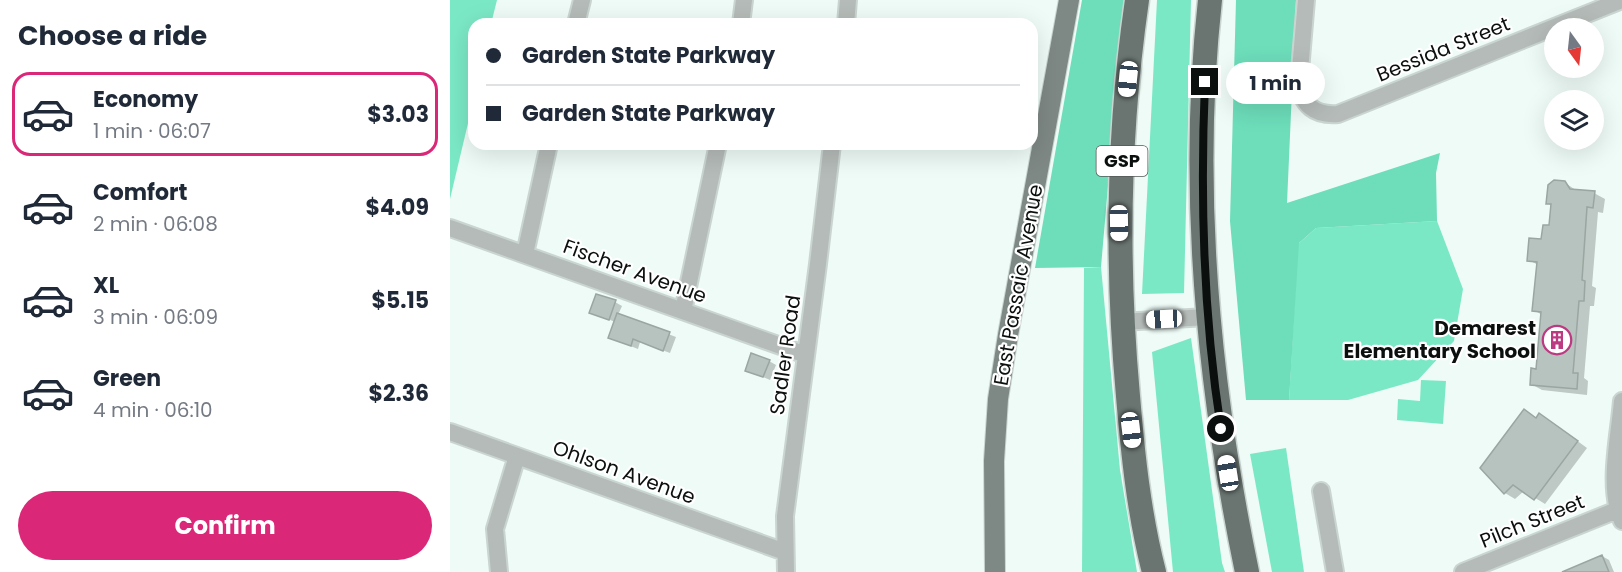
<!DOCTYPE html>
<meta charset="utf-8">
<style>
:root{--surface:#fff;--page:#f6f6f7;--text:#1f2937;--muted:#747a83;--line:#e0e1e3;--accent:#db2777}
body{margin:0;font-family:Poppins,sans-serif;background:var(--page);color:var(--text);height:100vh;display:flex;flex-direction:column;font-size:22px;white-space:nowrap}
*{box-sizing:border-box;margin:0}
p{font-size:20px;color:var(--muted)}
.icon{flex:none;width:33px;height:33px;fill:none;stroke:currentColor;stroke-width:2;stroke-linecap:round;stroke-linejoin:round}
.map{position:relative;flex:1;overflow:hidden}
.drawer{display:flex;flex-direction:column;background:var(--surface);width:450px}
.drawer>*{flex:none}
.top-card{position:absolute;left:18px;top:18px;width:570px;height:132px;border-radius:18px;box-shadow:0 6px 24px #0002;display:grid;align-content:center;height:132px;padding:0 18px;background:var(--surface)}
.needle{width:39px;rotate:165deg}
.fabs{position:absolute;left:1094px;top:18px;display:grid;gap:12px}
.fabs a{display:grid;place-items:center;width:60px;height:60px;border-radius:50%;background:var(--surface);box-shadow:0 6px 24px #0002;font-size:30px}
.end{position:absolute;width:27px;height:27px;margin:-14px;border:8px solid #0b100e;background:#fff;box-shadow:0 0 0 3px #fff}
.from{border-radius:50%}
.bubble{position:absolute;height:42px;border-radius:21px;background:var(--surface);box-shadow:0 6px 24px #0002;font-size:20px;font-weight:700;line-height:42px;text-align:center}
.car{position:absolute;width:18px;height:36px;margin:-18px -9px;border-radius:8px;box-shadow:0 0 4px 2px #0007;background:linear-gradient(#fff 24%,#345 0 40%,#fff 0 76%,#345 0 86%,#fff 0)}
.top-card b{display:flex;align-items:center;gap:21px;height:57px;font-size:22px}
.top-card b+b{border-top:2px solid var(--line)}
.top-card i{width:15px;height:15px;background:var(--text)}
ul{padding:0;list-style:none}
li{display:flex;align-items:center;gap:18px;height:84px;margin:0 12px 9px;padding:0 6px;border:3px solid transparent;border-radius:18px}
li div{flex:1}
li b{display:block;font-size:22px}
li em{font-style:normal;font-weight:700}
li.on{border-color:var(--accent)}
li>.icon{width:54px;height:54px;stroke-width:1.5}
h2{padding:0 18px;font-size:27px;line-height:72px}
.cta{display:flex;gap:12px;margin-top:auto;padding:12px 18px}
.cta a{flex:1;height:69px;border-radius:36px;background:var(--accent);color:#fff;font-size:24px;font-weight:700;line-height:69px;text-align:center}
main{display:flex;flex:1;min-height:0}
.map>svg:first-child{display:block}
.green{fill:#7be8c5}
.forest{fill:#6dddba}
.shadow{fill:#0003}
.building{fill:#b7c3be;stroke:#9aa6a1;stroke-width:1.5}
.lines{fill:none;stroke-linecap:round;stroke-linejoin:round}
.minor-casing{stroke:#cad5d1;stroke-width:20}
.major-casing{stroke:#cad5d1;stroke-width:22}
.highway-casing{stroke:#cad5d1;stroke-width:27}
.minor{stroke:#b5bbb8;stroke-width:16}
.major{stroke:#7e8884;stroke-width:20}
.highway{stroke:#6a7571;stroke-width:24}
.route{stroke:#0b100e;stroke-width:8}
.labels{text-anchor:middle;stroke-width:4.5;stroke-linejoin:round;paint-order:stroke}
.shield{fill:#fff;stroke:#545856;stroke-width:1.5}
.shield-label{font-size:18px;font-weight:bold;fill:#0b100e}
.street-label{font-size:20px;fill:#0b100e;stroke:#fff}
.poi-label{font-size:20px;font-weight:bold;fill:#0b100e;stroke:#fff;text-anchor:end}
</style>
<main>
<section class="drawer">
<h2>Choose a ride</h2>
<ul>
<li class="on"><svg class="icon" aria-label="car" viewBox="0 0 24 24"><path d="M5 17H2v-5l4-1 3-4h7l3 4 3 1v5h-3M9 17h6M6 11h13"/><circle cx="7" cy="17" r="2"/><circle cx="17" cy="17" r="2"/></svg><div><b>Economy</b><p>1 min · 06:07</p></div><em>$3.03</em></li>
<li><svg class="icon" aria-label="car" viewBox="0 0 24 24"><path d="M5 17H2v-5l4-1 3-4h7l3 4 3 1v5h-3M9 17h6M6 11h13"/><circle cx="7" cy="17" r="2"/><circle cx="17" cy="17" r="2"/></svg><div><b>Comfort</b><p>2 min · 06:08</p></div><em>$4.09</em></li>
<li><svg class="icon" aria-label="car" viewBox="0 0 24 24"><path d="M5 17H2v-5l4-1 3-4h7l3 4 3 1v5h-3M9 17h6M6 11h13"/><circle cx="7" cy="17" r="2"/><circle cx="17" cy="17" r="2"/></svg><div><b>XL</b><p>3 min · 06:09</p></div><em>$5.15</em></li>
<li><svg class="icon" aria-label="car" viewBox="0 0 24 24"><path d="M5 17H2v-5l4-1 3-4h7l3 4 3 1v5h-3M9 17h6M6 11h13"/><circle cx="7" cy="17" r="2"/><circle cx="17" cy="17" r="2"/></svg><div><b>Green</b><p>4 min · 06:10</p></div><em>$2.36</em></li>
</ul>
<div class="cta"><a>Confirm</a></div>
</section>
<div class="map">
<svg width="1172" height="572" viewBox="0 0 1172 572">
<rect width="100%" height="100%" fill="#eefbf6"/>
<path class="green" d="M 0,0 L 47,0 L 41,24 L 24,24 L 24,98 L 0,199 Z
M 707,0 L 741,0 L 734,293 L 692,294 Z
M 987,221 L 1013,289 L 1004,341 L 968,380 L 898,400 L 839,400 L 848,244 L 866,228 Z
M 651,267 L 670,470 L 687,572 L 632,572 L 634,268 Z
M 741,338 L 772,563 L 775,572 L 723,572 L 702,352 Z
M 971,380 L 996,381 L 993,424 L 947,420 L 948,399 L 970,401 Z
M 836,448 L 854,572 L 822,572 L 800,454 Z"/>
<path class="forest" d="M 632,0 L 674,0 L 651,267 L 585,268 Z
M 786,0 L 846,0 L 837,203 L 990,153 L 986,173 L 987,221 L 866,228 L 849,243 L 839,400 L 796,400 L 780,221 Z"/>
<path class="shadow" d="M 1114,182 L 1127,191 L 1144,193 L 1155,199 L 1153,213 L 1148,212 L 1142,286 L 1146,288 L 1144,306 L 1140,306 L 1134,378 L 1138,381 L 1137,395 L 1092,390 L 1081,384 L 1088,371 L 1092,315 L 1084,310 L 1088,265 L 1079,260 L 1101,227 L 1102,206 L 1097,203 Z
M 165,302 L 172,306 L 168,315 L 226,337 L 220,353 L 190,342 L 188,349 L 160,338 L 165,322 L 141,312 Z
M 319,361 L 326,365 L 320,380 L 297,370 Z
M 1074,411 L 1087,418 L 1100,421 L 1137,448 L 1095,504 L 1074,491 L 1065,499 L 1055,493 Z
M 1152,556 L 1159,560 L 1164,572 L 1131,572 Z"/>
<path class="building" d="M 1104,180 L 1115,181 L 1120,189 L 1145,191 L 1143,208 L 1137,207 L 1132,280 L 1135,281 L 1134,301 L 1129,301 L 1123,373 L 1128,373 L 1127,389 L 1080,385 L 1081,368 L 1086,369 L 1091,312 L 1082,311 L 1087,262 L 1077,261 L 1079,238 L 1091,239 L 1093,225 L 1099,225 L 1101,204 L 1096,204 L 1098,185 Z
M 146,294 L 166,300 L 159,320 L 139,313 Z
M 167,313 L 220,332 L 213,351 L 183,339 L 181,346 L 158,338 Z
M 301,353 L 320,360 L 313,377 L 295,371 Z
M 1074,409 L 1086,418 L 1089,413 L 1128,441 L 1084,500 L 1063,485 L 1054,494 L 1030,468 Z
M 1152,555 L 1159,572 L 1112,572 Z"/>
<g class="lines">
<g class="minor-casing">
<path id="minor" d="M 856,0 L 849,82 C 851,105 865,116 888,114 L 1172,0
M 126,24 L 132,0
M 291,24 L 294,0
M 396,24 L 398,0
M 0,228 L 356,355
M 75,254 L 99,144
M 233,311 L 268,144
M 671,322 L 757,317
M 1172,401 C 1169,438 1157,487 1172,521
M 0,432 L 335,552
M 871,491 L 885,572
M 49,572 L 45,529 L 67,456
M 336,572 L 335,516 L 368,264 L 382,144
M 1013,572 L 1167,510"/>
</g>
<g class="major-casing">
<path id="major" d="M 545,572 L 544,461 L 548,399 L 558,335 L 619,0"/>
</g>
<g class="highway-casing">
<path id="highway" d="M 687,0 C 668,131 666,264 678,396 C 683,455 689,514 704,572
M 760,0 C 739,191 758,384 797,572"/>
</g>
<use href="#minor" class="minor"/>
<use href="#major" class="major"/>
<use href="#highway" class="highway"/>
</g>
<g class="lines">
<path class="route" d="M 755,82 C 750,198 753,314 771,429"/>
</g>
<defs>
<g id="building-ring" transform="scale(1.5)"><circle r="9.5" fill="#fff" stroke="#bc3a82" stroke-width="1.5"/><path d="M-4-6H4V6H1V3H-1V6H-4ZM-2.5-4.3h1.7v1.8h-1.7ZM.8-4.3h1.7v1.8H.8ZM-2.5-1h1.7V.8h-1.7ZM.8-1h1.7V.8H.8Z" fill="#bc3a82"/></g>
</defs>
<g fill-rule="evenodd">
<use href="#building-ring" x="1107" y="340"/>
</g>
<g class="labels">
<rect class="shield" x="646.5" y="146" width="51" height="30" rx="4.5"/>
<g class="shield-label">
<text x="672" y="167">GSP</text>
</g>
<g class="street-label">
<text transform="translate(993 49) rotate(-22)" y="7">Bessida Street</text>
<text transform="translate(185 271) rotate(20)" y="7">Fischer Avenue</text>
<text transform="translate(568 285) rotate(-80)" y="7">East Passaic Avenue</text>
<text transform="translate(335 355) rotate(-82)" y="7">Sadler Road</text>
<text transform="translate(174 472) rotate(20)" y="7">Ohlson Avenue</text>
<text transform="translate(1082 521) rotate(-22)" y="7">Pilch Street</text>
</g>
<g class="poi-label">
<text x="1086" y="335">Demarest<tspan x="1086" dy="23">Elementary School</tspan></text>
</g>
</g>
</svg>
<div class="fabs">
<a><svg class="needle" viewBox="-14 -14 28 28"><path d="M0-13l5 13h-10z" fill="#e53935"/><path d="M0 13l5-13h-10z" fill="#747a83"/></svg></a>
<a><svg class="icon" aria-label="layers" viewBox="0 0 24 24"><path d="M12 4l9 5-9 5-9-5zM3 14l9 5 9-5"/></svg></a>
</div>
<i class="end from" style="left:771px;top:429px"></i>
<i class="end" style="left:755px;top:82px"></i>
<div class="bubble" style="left:776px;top:62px;width:99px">1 min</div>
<i class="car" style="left:678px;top:79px;rotate:186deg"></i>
<i class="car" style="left:669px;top:223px;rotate:179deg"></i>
<i class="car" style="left:714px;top:319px;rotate:267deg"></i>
<i class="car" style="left:681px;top:430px;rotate:173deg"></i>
<i class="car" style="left:778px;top:473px;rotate:351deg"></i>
<div class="top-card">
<b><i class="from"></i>Garden State Parkway</b>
<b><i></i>Garden State Parkway</b>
</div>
</div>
</main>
